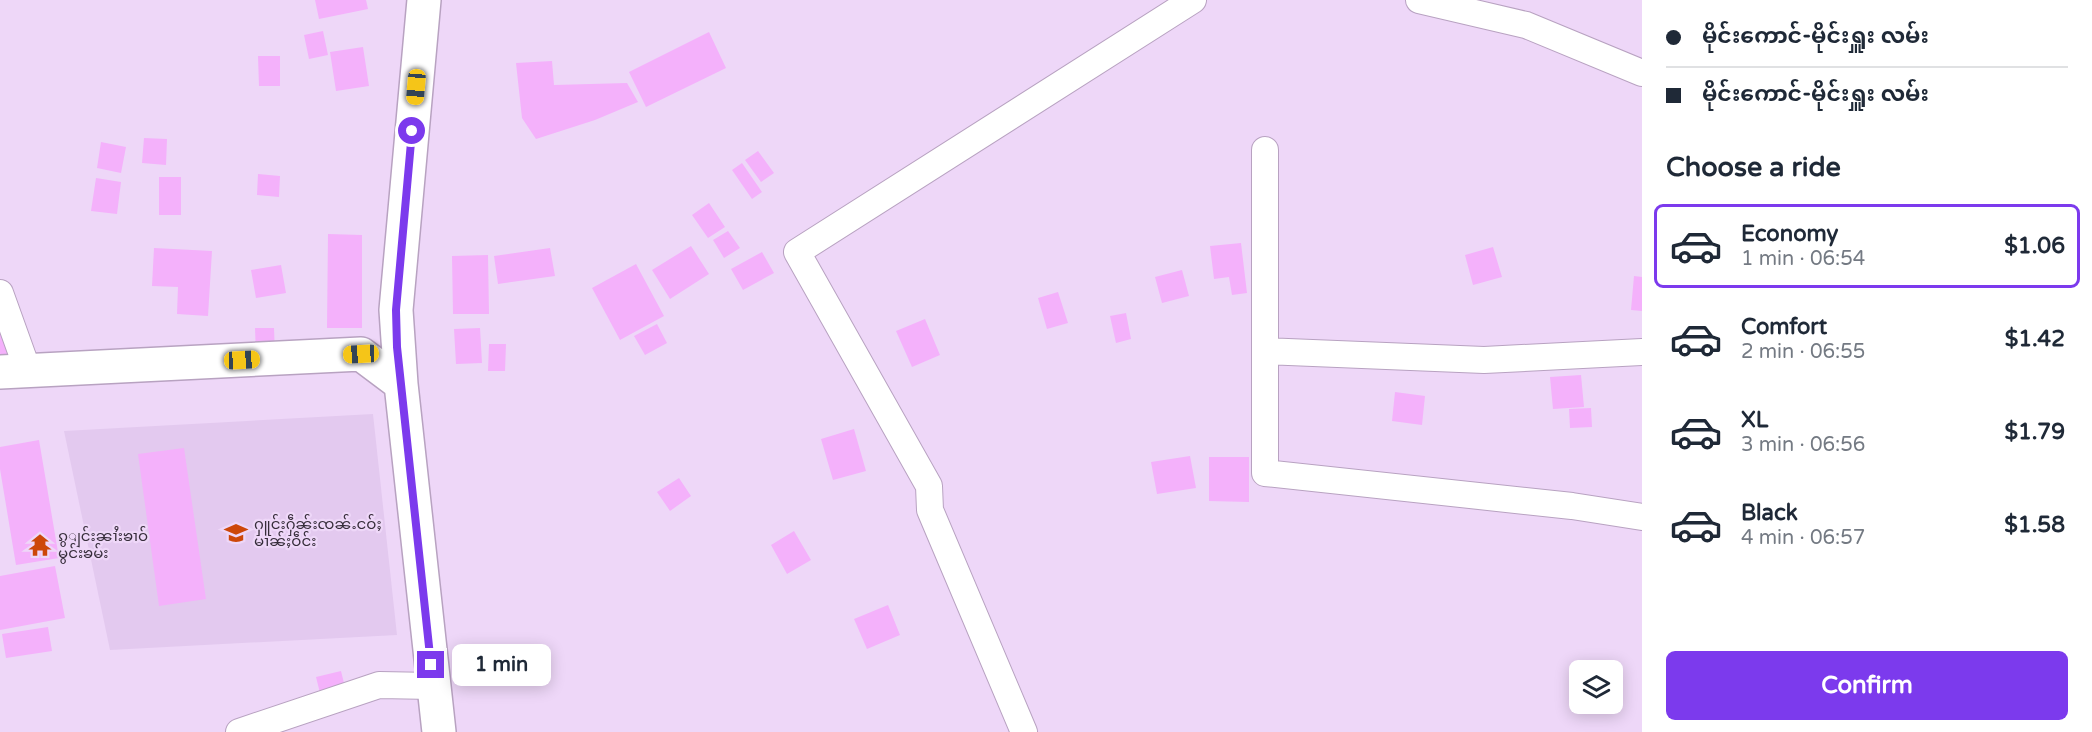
<!DOCTYPE html>
<meta charset="utf-8">
<style>
:root{--surface:#fff;--page:#f6f6f7;--text:#1f2937;--muted:#747a83;--line:#e0e1e3;--accent:#7c3aed}
body{margin:0;font-family:"Varela Round","Noto Sans Myanmar",sans-serif;background:var(--page);color:var(--text);height:100vh;display:flex;flex-direction:column;font-size:22px;white-space:nowrap}
*{box-sizing:border-box;margin:0}
p{font-size:20px;color:var(--muted)}
.icon{flex:none;width:33px;height:33px;fill:none;stroke:currentColor;stroke-width:2;stroke-linecap:round;stroke-linejoin:round}
.map{position:relative;flex:1;overflow:hidden}
.drawer{display:flex;flex-direction:column;background:var(--surface);width:450px}
.drawer>*{flex:none}
.hud{display:grid;align-content:center;height:132px;padding:0 24px;background:var(--surface)}
.buttons{position:absolute;left:1569px;top:660px;display:grid;gap:12px}
.buttons a{display:grid;place-items:center;width:54px;height:54px;border-radius:9px;background:var(--surface);box-shadow:0 3px 15px #0003;font-size:30px}
.end{position:absolute;width:27px;height:27px;margin:-14px;border:8px solid #7c3aed;background:#fff;box-shadow:0 0 0 3px #fff}
.from{border-radius:50%}
.bubble{position:absolute;height:42px;border-radius:9px;background:var(--surface);box-shadow:0 3px 15px #0003;font-size:20px;font-weight:800;line-height:42px;text-align:center}
.car{position:absolute;width:18px;height:36px;margin:-18px -9px;border-radius:8px;box-shadow:0 0 4px 2px #0007;background:linear-gradient(#f5c518 24%,#345 0 40%,#f5c518 0 76%,#345 0 86%,#f5c518 0)}
.hud b{display:flex;align-items:center;gap:21px;height:57px;font-size:22px}
.hud b+b{border-top:2px solid var(--line)}
.hud i{width:15px;height:15px;background:var(--text)}
ul{padding:0;list-style:none}
li{display:flex;align-items:center;gap:18px;height:84px;margin:0 12px 9px;padding:0 12px;border:3px solid transparent;border-radius:9px}
li div{flex:1}
li b{display:block;font-size:22px}
li em{font-style:normal;font-weight:800}
li.selected{border-color:var(--accent)}
li>.icon{width:54px;height:54px;stroke-width:1.5}
h2{padding:0 24px;font-size:27px;line-height:72px}
.primary-button{display:flex;gap:12px;margin-top:auto;padding:12px 24px}
.primary-button a{flex:1;height:69px;border-radius:9px;background:var(--accent);color:#fff;font-size:24px;font-weight:800;line-height:69px;text-align:center}
main{display:flex;flex:1;min-height:0}
.map>svg:first-child{display:block}
.built{fill:#e3c9ef}
.building{fill:#f4b1fb}
.lines{fill:none;stroke-linecap:round;stroke-linejoin:round}
.minor-casing{stroke:#b8a2c1;stroke-width:28}
.secondary-casing{stroke:#b8a2c1;stroke-width:36}
.minor{stroke:#fff;stroke-width:26}
.secondary{stroke:#fff;stroke-width:33}
.route{stroke:#7c3aed;stroke-width:8}
.labels{text-anchor:middle;stroke-width:4.5;stroke-linejoin:round;paint-order:stroke}
.poi-label{font-size:15px;fill:#362d3a;stroke:#eed7f8;text-anchor:start}
</style>
<main>
<div class="map">
<svg width="1642" height="732" viewBox="0 0 1642 732">
<rect width="100%" height="100%" fill="#eed7f8"/>
<path class="built" d="M 373,414 L 397,635 L 110,650 L 64,431 Z"/>
<path class="building" d="M 315,0 L 366,0 L 368,9 L 319,19 Z
M 323,31 L 328,55 L 309,59 L 304,35 Z
M 709,32 L 726,68 L 646,107 L 629,72 Z
M 363,47 L 369,86 L 336,91 L 330,52 Z
M 258,56 L 280,56 L 280,86 L 259,86 Z
M 552,61 L 554,85 L 627,83 L 638,102 L 595,120 L 536,139 L 522,118 L 516,63 Z
M 144,138 L 167,139 L 166,165 L 142,163 Z
M 101,142 L 126,147 L 121,173 L 97,168 Z
M 758,151 L 774,173 L 761,182 L 745,160 Z
M 742,163 L 762,192 L 752,199 L 732,170 Z
M 258,174 L 280,176 L 279,197 L 257,195 Z
M 159,177 L 181,177 L 181,215 L 159,215 Z
M 96,178 L 121,182 L 117,214 L 91,211 Z
M 709,203 L 725,227 L 708,238 L 692,215 Z
M 728,231 L 740,248 L 724,258 L 713,240 Z
M 328,234 L 362,235 L 362,328 L 327,328 Z
M 1241,243 L 1247,293 L 1232,295 L 1229,277 L 1214,279 L 1210,246 Z
M 691,246 L 709,274 L 670,299 L 652,270 Z
M 1493,247 L 1502,277 L 1473,285 L 1465,255 Z
M 154,248 L 212,251 L 208,316 L 177,314 L 178,287 L 152,286 Z
M 550,248 L 555,276 L 498,284 L 494,256 Z
M 762,252 L 774,273 L 743,290 L 731,269 Z
M 488,255 L 489,314 L 453,314 L 452,256 Z
M 636,264 L 664,316 L 620,340 L 592,288 Z
M 281,265 L 286,293 L 256,298 L 251,270 Z
M 1182,270 L 1189,296 L 1162,303 L 1155,277 Z
M 1634,276 L 1642,277 L 1642,311 L 1631,310 Z
M 1058,292 L 1068,323 L 1047,329 L 1038,298 Z
M 1126,313 L 1131,339 L 1116,343 L 1110,316 Z
M 925,319 L 940,355 L 912,367 L 896,331 Z
M 657,324 L 667,343 L 645,355 L 634,336 Z
M 255,328 L 274,328 L 275,355 L 256,355 Z
M 480,328 L 482,363 L 456,364 L 454,329 Z
M 11,331 L 16,366 L 0,368 L 0,332 Z
M 489,344 L 506,344 L 505,371 L 488,371 Z
M 1581,375 L 1584,407 L 1553,409 L 1550,377 Z
M 1395,392 L 1425,396 L 1422,425 L 1392,421 Z
M 1591,408 L 1592,427 L 1570,428 L 1569,409 Z
M 854,429 L 866,471 L 833,480 L 821,439 Z
M 39,440 L 59,558 L 16,565 L 0,469 L 0,447 Z
M 184,448 L 206,599 L 159,606 L 138,454 Z
M 1190,456 L 1196,488 L 1157,494 L 1151,462 Z
M 1209,457 L 1249,457 L 1249,502 L 1209,501 Z
M 679,478 L 691,496 L 670,511 L 657,492 Z
M 794,531 L 811,560 L 787,574 L 771,545 Z
M 55,566 L 65,618 L 0,630 L 0,576 Z
M 888,605 L 900,635 L 867,649 L 854,619 Z
M 48,627 L 52,651 L 6,658 L 2,634 Z
M 341,671 L 348,699 L 323,705 L 316,677 Z"/>
<g class="lines">
<g class="minor-casing">
<path id="minor" d="M 1419,0 L 1526,25 L 1642,73
M 1265,150 L 1265,473 L 1572,506 L 1642,517
M 0,293 L 28,371
M 1265,351 L 1484,360 L 1642,352
M 239,732 L 379,685 L 433,686
M 1024,732 L 930,510 L 929,486 L 797,252 L 1193,0"/>
</g>
<g class="secondary-casing">
<path id="secondary" d="M 424,0 L 396,310 L 401,384 L 439,732
M 0,372 L 361,354 L 401,384"/>
</g>
<use href="#minor" class="minor"/>
<use href="#secondary" class="secondary"/>
</g>
<g class="lines">
<path class="route" d="M 412,131 L 396,310 L 397,347 L 431,665"/>
</g>
<defs>
<g id="school-bare" transform="scale(1.8)"><path d="M0-5L7-2L0 1L-7-2ZM-4 1L0 2.5L4 1V4Q0 6-4 4Z" fill="#cd4709" stroke="#eed7f8" stroke-width="2.5" paint-order="stroke"/></g>
<g id="temple-bare" transform="scale(1.8)"><path d="M0-6L5-2H3V0L6.5 2.5H4V6H1.5V3h-3V6H-4V2.5H-6.5L-3 0V-2H-5Z" fill="#cd4709" stroke="#eed7f8" stroke-width="2.5" paint-order="stroke"/></g>
</defs>
<g fill-rule="evenodd">
<use href="#school-bare" x="236" y="533"/>
<use href="#temple-bare" x="40" y="545"/>
</g>
<g class="labels">
<g class="poi-label">
<text x="254" y="529">ႁူင်းႁဵၼ်းၸၼ်ႉငဝ်ႈ<tspan x="254" dy="17">မၢၼ်ႈဝဵင်း</tspan></text>
<text x="58" y="541">ၵွျင်းၼၢႆးၶၢဝ်<tspan x="58" dy="17">မွင်းၶမ်း</tspan></text>
</g>
</g>
</svg>
<div class="buttons">
<a><svg class="icon" aria-label="layers" viewBox="0 0 24 24"><path d="M12 4l9 5-9 5-9-5zM3 14l9 5 9-5"/></svg></a>
</div>
<i class="end from" style="left:412px;top:131px"></i>
<i class="end" style="left:431px;top:665px"></i>
<div class="bubble" style="left:452px;top:644px;width:99px">1 min</div>
<i class="car" style="left:416px;top:87px;rotate:185deg"></i>
<i class="car" style="left:361px;top:354px;rotate:267deg"></i>
<i class="car" style="left:242px;top:360px;rotate:87deg"></i>
</div>
<section class="drawer">
<div class="hud">
<b><i class="from"></i>မိုင်းကောင်-မိုင်းရှူး လမ်း</b>
<b><i></i>မိုင်းကောင်-မိုင်းရှူး လမ်း</b>
</div>
<h2>Choose a ride</h2>
<ul>
<li class="selected"><svg class="icon" aria-label="car" viewBox="0 0 24 24"><path d="M5 17H2v-5l4-1 3-4h7l3 4 3 1v5h-3M9 17h6M6 11h13"/><circle cx="7" cy="17" r="2"/><circle cx="17" cy="17" r="2"/></svg><div><b>Economy</b><p>1 min · 06:54</p></div><em>$1.06</em></li>
<li><svg class="icon" aria-label="car" viewBox="0 0 24 24"><path d="M5 17H2v-5l4-1 3-4h7l3 4 3 1v5h-3M9 17h6M6 11h13"/><circle cx="7" cy="17" r="2"/><circle cx="17" cy="17" r="2"/></svg><div><b>Comfort</b><p>2 min · 06:55</p></div><em>$1.42</em></li>
<li><svg class="icon" aria-label="car" viewBox="0 0 24 24"><path d="M5 17H2v-5l4-1 3-4h7l3 4 3 1v5h-3M9 17h6M6 11h13"/><circle cx="7" cy="17" r="2"/><circle cx="17" cy="17" r="2"/></svg><div><b>XL</b><p>3 min · 06:56</p></div><em>$1.79</em></li>
<li><svg class="icon" aria-label="car" viewBox="0 0 24 24"><path d="M5 17H2v-5l4-1 3-4h7l3 4 3 1v5h-3M9 17h6M6 11h13"/><circle cx="7" cy="17" r="2"/><circle cx="17" cy="17" r="2"/></svg><div><b>Black</b><p>4 min · 06:57</p></div><em>$1.58</em></li>
</ul>
<div class="primary-button"><a>Confirm</a></div>
</section>
</main>
